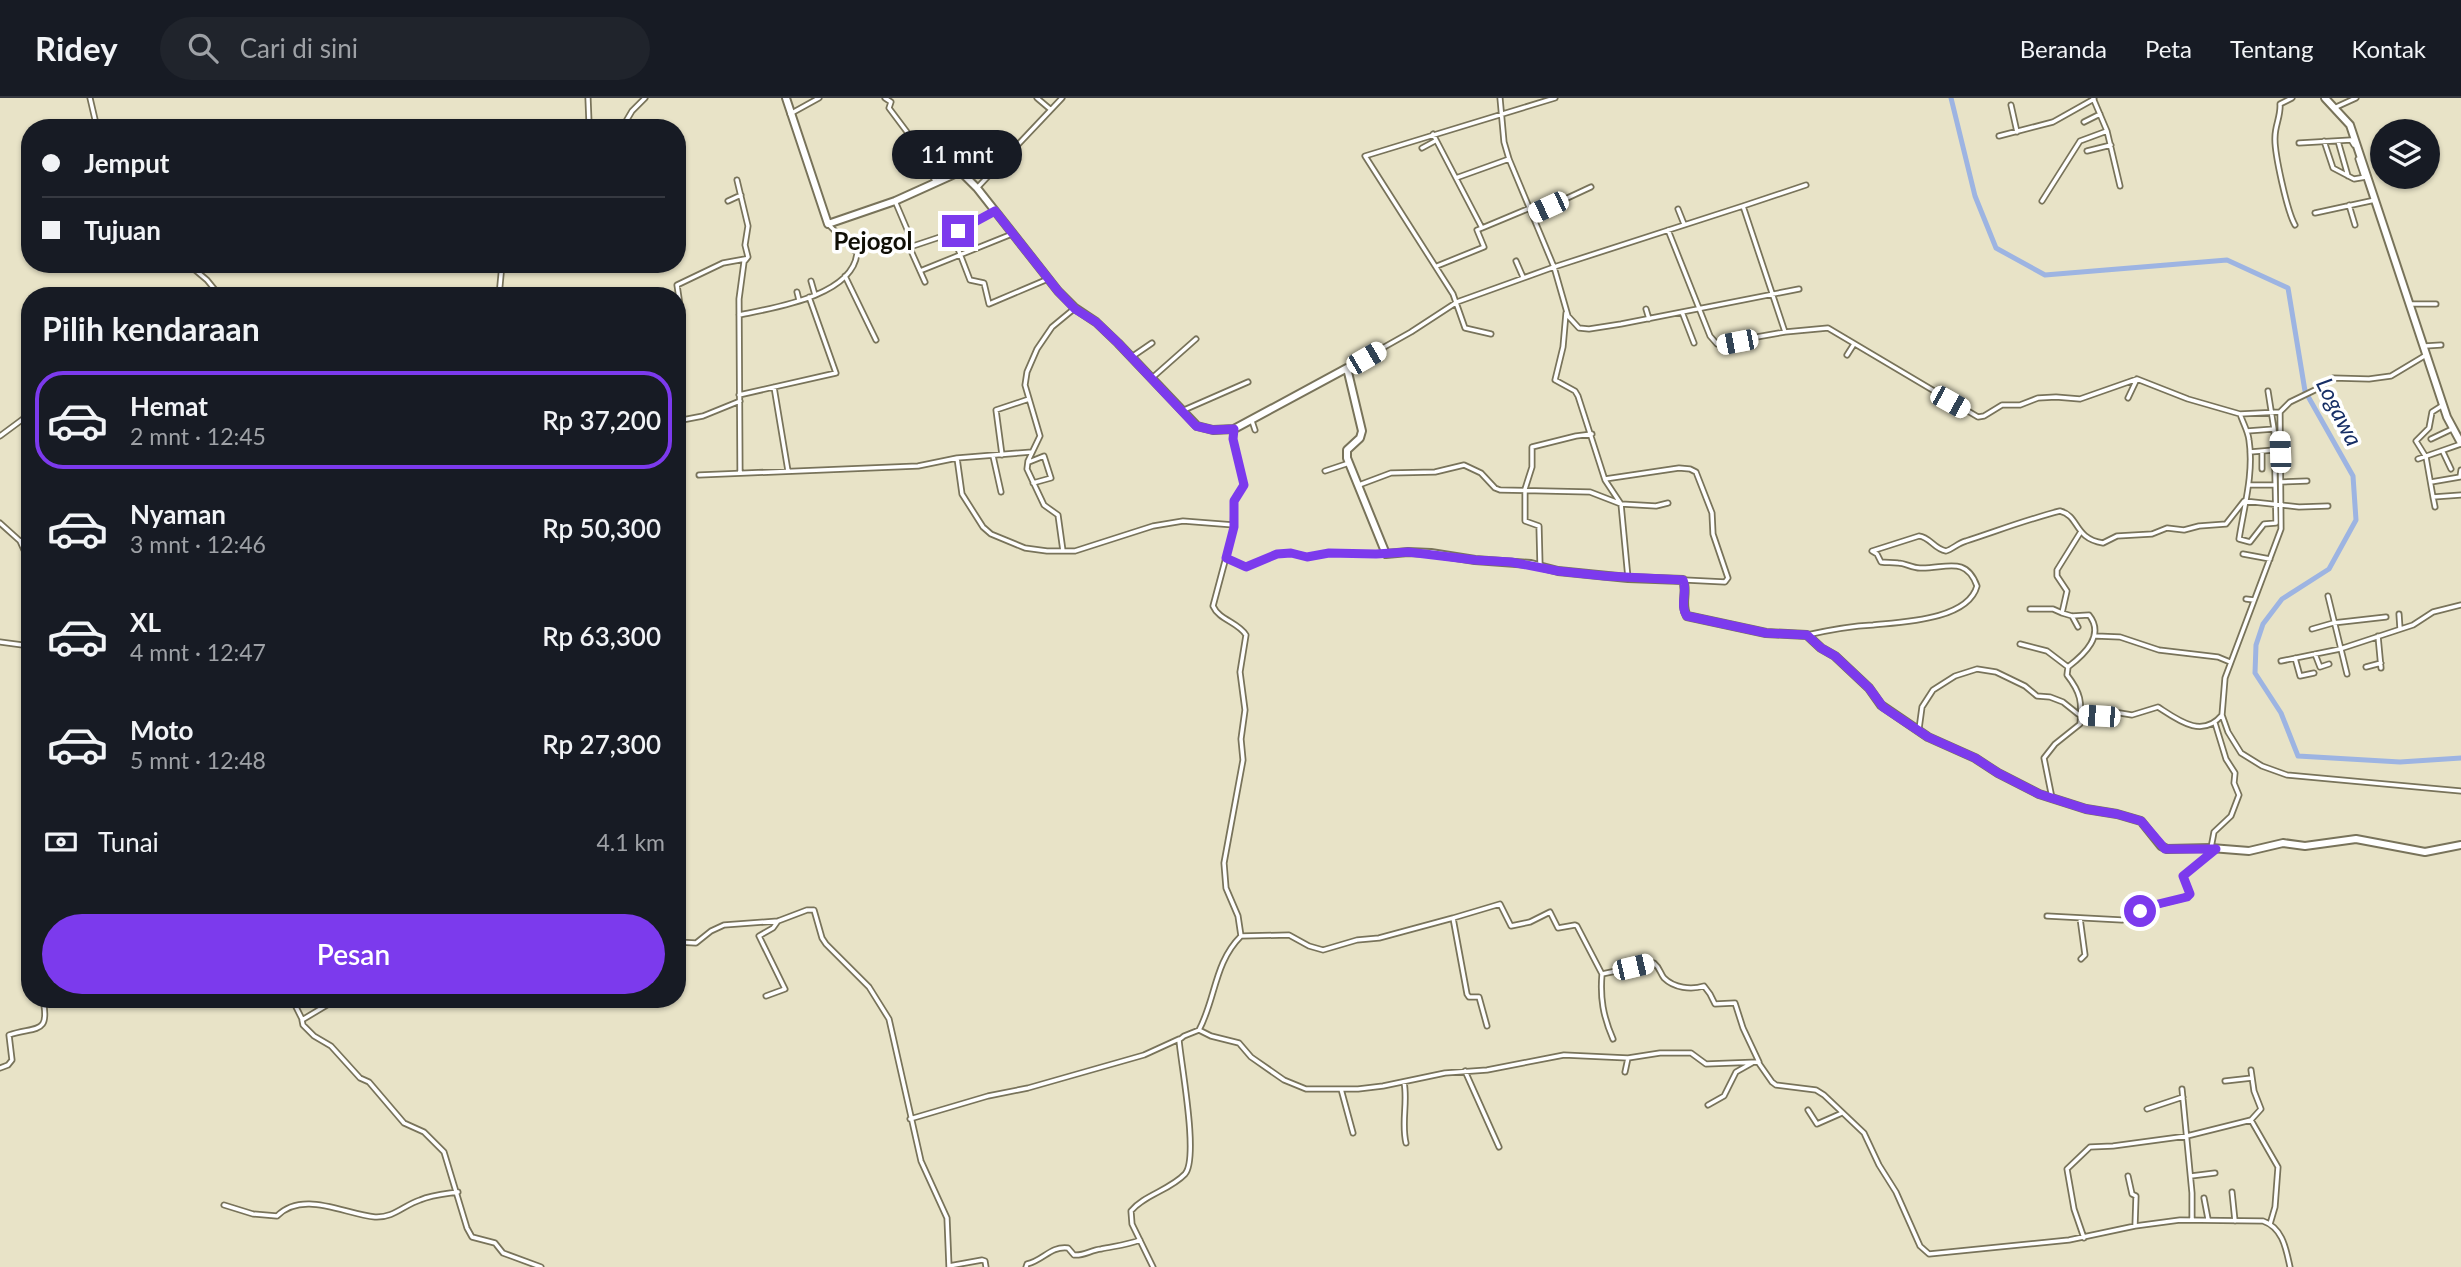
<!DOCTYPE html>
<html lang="id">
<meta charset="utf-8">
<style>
:root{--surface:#171b24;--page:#20242c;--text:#f1f3f6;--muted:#9ea1a6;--line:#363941;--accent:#7c3aed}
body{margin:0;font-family:Lato,sans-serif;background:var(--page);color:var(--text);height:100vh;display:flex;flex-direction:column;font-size:26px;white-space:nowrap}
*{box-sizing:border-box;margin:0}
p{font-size:23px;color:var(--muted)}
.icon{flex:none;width:38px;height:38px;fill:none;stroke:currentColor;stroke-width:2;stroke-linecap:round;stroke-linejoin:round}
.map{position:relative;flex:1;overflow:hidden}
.side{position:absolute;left:21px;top:189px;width:665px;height:721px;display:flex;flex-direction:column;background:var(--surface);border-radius:28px;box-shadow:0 2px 5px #0004}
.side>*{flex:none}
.banner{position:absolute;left:21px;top:21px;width:665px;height:154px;border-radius:28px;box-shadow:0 2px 5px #0004;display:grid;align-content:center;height:154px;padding:0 21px;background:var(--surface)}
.tools{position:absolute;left:2370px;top:21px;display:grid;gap:14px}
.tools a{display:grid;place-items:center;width:70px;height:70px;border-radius:50%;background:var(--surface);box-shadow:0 2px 5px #0004;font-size:35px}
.end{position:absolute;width:32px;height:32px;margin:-16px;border:9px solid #7c3aed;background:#fff;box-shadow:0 0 0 4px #fff}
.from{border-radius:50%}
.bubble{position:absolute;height:49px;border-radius:24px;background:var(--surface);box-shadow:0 2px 5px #0004;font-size:23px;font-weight:600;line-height:49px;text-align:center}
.car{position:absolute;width:21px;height:42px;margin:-21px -10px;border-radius:9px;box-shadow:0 0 5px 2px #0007;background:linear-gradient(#fff 24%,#345 0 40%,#fff 0 76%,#345 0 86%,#fff 0)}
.banner b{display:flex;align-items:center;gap:24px;height:66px;font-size:26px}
.banner b+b{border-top:2px solid var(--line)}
.banner i{width:18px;height:18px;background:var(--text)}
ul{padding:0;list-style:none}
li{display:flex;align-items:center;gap:21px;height:98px;margin:0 14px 10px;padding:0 7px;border:4px solid transparent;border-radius:28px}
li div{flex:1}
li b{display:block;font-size:26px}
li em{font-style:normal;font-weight:600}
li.selected{border-color:var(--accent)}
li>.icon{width:63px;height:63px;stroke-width:1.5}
h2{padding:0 21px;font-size:32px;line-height:84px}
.pay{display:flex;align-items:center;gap:18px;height:77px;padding:0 21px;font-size:26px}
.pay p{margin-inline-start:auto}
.primary-button{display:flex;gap:14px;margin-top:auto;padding:14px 21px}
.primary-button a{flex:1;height:80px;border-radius:42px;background:var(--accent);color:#fff;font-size:28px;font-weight:600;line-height:80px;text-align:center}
header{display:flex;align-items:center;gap:42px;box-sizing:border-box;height:98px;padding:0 35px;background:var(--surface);border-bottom:2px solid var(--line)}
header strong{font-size:33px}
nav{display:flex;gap:38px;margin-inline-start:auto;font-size:24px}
.search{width:490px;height:63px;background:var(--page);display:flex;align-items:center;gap:18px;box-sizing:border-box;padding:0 24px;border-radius:38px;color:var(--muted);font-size:26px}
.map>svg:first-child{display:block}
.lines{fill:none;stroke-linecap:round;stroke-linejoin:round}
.river{stroke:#9db4e2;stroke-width:5}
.street-casing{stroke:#78735a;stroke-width:7}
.secondary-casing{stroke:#78735a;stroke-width:10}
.street{stroke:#fff;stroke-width:3.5}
.secondary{stroke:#fff;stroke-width:6}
.route{stroke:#7c3aed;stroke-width:9}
.labels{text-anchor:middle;stroke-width:7;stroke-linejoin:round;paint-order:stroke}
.water-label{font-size:23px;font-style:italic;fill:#162e65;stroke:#fff}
.quarter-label{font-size:24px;font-weight:bold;fill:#100f06;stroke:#fff}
</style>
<header>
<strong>Ridey</strong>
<div class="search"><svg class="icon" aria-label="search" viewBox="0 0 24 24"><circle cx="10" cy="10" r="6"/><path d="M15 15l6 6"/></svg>Cari di sini</div>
<nav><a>Beranda</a><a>Peta</a><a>Tentang</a><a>Kontak</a></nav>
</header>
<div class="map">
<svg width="2461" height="1169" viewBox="0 0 2461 1169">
<rect width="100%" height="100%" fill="#e8e3c7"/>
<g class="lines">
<path class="river" d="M 1951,0 L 1975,98 L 1996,150 L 2045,177 L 2227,162 L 2288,190 L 2305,293 L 2353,378 L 2356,422 L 2329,471 L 2282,501 L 2263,526 L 2256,547 L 2255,575 L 2281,615 L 2298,658 L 2400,664 L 2461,660"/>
<g class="street-casing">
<path id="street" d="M 90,0 L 97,30
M 588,0 L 589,25 L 592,30
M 885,0 L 891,4 L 889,10 L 916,46 L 935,83
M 1037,0 L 1050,11
M 1500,0 L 1504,44 L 1509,61 L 1554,169 L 1568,218 L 1579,230 L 1589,231 L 1621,226 L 1799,191
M 2292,0 L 2280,6 C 2281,18 2275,27 2275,39 C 2274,54 2287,113 2295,127
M 2011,7 L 2017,34
M 2334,10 L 2356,0
M 790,16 L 819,0
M 2084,24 L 2100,16
M 136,30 L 149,26 L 151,30
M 622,30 L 632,13 L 645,0
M 2107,33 L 2120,88
M 1433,36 L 1482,130 L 1530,110
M 1999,38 L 2053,24 L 2094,1
M 2324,43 L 2333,70 L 2354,81 L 2366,79
M 2338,43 L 2348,78
M 2299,45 L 2351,42 L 2354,47
M 1422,50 L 1435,43
M 2087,53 L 2111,47
M 2358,61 L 2364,79
M 1456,80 L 1509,61
M 737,82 L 748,128 L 745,147 L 748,159 L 744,164 L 739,201 L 740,374
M 977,90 L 1062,0
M 728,103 L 741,97
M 895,103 L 909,136 L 908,146 L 925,184
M 2042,103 L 2080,43 L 2107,33 L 2093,0
M 2349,107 L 2355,127
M 1743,108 L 1806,87
M 1678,111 L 1684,126
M 2315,115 L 2375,102
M 1533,116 L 1591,89
M 1668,132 L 1710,238 L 1717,246 L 1785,234 L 1828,230 L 1978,319 L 1984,318 L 2002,307 L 2020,307 L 2038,300 L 2056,299 L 2080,301 L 2137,281 L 2188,301 L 2240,316 L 2280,314
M 952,135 L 970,182 L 984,185 L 989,206 L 1048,181
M 910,149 L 958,133 L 994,113
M 1516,163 L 1523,179
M 188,166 L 207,182 L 220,198
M 1437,168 L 1484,149 L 1477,132 L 1482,130
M 920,173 L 1012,136
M 845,178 L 876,242
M 811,183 L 815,197
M 797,194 L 799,202
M 499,198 L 502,166
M 2411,206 L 2436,206
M 1646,211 L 1649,221
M 1682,214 L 1694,245
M 1566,215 L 1563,249 L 1555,282 L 1575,293 L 1578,298 L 1605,382 L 1621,406 L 1628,480
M 739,217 C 773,210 853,198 857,155 L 828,126
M 1491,236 L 1465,230 L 1453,196 L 1365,58 L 1555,0
M 677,238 L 680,236 L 680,207 L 677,187 L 723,165 L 745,161
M 2425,248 L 2441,247
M 1847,257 L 1854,246
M 2426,257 L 2391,278 L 2369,281 L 2333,280 L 2319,290 L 2290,304 L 2280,314 L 2281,431 L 2225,580 L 2222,617 L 2228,634 L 2241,655 L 2262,668 L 2287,677 L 2461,693
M 1133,258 L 1152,245
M 1347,270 L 1411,234 L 1457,204 L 1554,169 L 1743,108 L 1785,234
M 1152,280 L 1196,241
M 774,289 L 788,373
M 739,297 L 836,275 L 809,199
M 2128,300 L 2137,281
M 2443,307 L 2432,314 L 2429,330 L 2416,343 L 2426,359 L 2433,399 L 2461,397
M 1184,312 L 1248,284
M 2240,316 C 2243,325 2248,333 2249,342 C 2254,375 2244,409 2239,441 L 2250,444 L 2264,426 L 2276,425 L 2274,331 L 2268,293
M 677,323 L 703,318 L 740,303
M 1252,323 L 1255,332
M 2247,333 L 2274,331
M 0,338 L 23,321 L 30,311
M 2431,341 L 2452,331
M 2262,353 L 2262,371
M 2250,354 L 2274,352
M 2443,354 L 2451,371
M 1002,357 L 996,312 L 1029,301
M 993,358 L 1001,394
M 957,360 L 962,396 L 983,429 L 991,436 L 1025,450 L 1047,453 L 1075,453 L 1153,428 L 1183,423 L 1234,427
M 2418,361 L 2461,346
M 1029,364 L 1044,358 L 1051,380 L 1033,385
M 1325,373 L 1349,365
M 699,377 L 918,368 L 957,360 L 1032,354
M 1605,381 L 1679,370 L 1690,371 L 1696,374 L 1712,415 L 1713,436 L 1728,480 L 1725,484 L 1685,482
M 2281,384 L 2307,383
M 2431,384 L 2460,379 L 2461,372
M 1359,387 L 1391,375 L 1435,374 L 1464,367 L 1481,375 L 1495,390 L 1500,392 L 1590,394 L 1621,406 L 1656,408 L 1668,405
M 2249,387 L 2274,387
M 2433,399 L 2435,409
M 0,425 L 20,443 L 30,465
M 20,443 L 30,439
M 1063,453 L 1058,417 L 1044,407 L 1027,371 L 1028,363 L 1040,338 L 1025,287 L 1027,274 L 1037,251 L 1052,229 L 1075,210
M 2243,456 L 2270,461
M 1226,460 L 1246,469 L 1277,456 L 1291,455 L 1308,459 L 1329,455 L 1386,456
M 1540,467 L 1539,428 L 1525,423 L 1525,391 L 1532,369 L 1532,349 L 1576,338 L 1592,336
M 2328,498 L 2347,576
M 2246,501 L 2254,502
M 2030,511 L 2053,511 L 2062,515
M 2399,516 L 2400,531
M 2072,518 L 2078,529
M 2312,531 L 2333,525 L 2386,519
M 1807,537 C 1829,532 1851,528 1873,527 C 1902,524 1968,522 1977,488 C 1966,457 1945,471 1920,470 C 1912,470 1905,465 1898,465 C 1892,464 1887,465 1881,464 L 1877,456 L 1872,453 L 1919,438 C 1930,439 1934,451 1946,453 C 1953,451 1958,445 1966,443 C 1997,433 2028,421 2060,413 C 2080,418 2073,440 2103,445 L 2117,438 L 2152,436 L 2167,430 L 2184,432 L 2199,428 L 2226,426 L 2244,403 L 2299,409 L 2328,408
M 2096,538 L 2120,539 L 2159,552 L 2218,559 L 2230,564
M 2378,538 L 2381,570
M 0,544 L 30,548
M 2020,546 L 2047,553 L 2068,569 L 2067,577 C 2081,595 2082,604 2080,626 L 2055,646 L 2044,660 L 2052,700
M 2315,556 L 2320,569 L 2329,566
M 2295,560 L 2300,578 L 2314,575
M 2281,563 L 2340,551 L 2413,527 L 2433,514 L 2461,507
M 2068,569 C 2085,556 2105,537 2089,517 L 2072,518 L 2062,515 L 2067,493 L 2057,478 L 2057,472 L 2080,435
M 2366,569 L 2381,565
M 1919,631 L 1922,609 L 1933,592 L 1955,578 L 1977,571 L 1996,574 L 2025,588 L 2037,598 L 2050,599 L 2063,604 L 2078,616 L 2099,618 L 2108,613 L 2132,617 L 2158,609 C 2178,622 2202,641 2222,617
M 2211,750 L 2214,734 L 2231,718 L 2239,697 L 2234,685 L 2235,675 L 2226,661 L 2215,625
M 2047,818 L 2122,822 L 2148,809 L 2183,800 L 2190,796 L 2183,778 L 2214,752
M 1453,820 L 1500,806 L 1511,828 L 1530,824 L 1550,814 L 1558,830 L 1575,827 L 1577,828 L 1602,876
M 2080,820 L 2085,857 L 2081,861
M 30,831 L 30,833
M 1241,838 L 1289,837 L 1309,848 L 1323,852 L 1357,842 L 1379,840 L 1453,820 L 1467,896 L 1469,899 L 1479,899 L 1487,928
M 677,844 L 696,845 L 711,833 L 724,827 L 778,823 L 807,812 L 814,812 L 822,840 L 826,846 L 869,889 L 889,921 L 921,1063 L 947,1120 L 949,1169
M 766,898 L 785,891 L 759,838 L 773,830 L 778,823
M 292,901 L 302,921
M 337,901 L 302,922 L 303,927 L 314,938 L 331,948 L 360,980 L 369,984 L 404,1025 L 424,1034 L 444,1054 L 467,1130 L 472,1139 L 495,1145 L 503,1155 L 541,1169
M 387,901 L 408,905 L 427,901
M 1199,932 C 1216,900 1214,865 1241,838 L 1238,818 L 1226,790 L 1224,765 L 1243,662 L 1241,641 L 1245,612 L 1240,574 L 1246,537 C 1238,524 1219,522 1213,508 L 1233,433 L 1234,403 L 1244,387 L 1233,341 L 1234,331
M 1613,941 C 1603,918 1600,900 1602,876 L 1654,865 C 1660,870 1660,875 1664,880 C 1674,890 1691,892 1704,888 L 1710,896 L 1715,906 L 1735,905 L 1743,930 L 1759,964
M 0,970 L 8,967 L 12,962 L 9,937 C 37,928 50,937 43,901
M 2251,972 L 2254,993 L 2261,1011 L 2251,1022
M 1465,973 L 1499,1049
M 1625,974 L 1628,960
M 2225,983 L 2252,980
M 1404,984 C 1408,1004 1401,1025 1406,1045
M 1341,991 L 1353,1035
M 2182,991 L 2192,1095 L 2192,1121
M 1708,1007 L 1724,998 L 1736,974 L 1752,965
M 2147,1011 L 2183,999
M 1808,1012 L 1817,1026 L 1842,1015
M 910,1021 L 988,998 L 1028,990 L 1144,957 L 1179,941
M 2128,1078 L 2132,1096 L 2136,1098 L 2135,1128
M 2191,1078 L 2215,1075
M 2232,1094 L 2235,1123
M 2204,1100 L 2208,1121
M 224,1107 L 253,1116 L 277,1118 C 303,1092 344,1116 375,1119 C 394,1120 404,1107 420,1102 C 432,1097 445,1096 458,1094
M 2084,1140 L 2074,1111 L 2067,1071 L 2090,1049 L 2113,1048 L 2187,1038 L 2251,1022 L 2278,1069 L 2275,1109 L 2270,1126
M 949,1168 L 982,1162 L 985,1163 L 986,1169
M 1026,1169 L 1027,1166 C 1044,1162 1050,1148 1068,1150 L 1074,1157 C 1084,1158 1091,1152 1101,1151 C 1115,1148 1127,1147 1140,1142
M 1153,1169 L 1132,1126 L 1131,1113 C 1144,1097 1170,1092 1185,1076 C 1199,1060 1181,966 1179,942 L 1184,938 L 1199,932 L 1211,938 L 1239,945 L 1251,959 L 1284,982 L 1306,991 L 1358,991 L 1383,988 L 1445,975 L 1487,972 L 1564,957 L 1628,960 L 1660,955 L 1691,955 L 1706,966 L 1758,964 L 1772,984 L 1776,987 L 1816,992 L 1824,997 L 1864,1035 L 1879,1067 L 1896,1094 L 1920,1148 L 1929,1156 L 2069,1142 L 2135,1128 L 2180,1122 L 2263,1123 C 2283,1130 2286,1151 2290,1169"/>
</g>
<g class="secondary-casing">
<path id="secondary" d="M 786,0 L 828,126 L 895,103 L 957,75 L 962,75 L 977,90 L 1058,193 L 1075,210 L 1096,224 L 1118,245 L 1197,328 L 1213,332 L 1234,331 L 1347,270 L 1362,333 L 1360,340 L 1347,352 L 1347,360 L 1386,456 L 1408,454 L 1431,455 L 1475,462 L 1531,466 L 1558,473 L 1628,480 L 1683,482 C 1688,493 1680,507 1687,518 L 1766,535 L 1807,537 L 1821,550 L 1835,558 L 1869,590 L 1881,607 L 1928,639 L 1975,660 L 1998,675 L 2039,696 L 2086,711 L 2117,716 L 2141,723 L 2161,748 L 2167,751 L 2211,750 L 2249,753 L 2283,745 L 2305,748 L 2356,741 L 2425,754 L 2461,747
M 2325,0 L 2350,27 L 2447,319 L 2461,345"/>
</g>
<use href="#street" class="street"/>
<use href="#secondary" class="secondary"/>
</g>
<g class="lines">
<path class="route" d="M 958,133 L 995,113 L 1058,193 L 1075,211 L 1096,224 L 1118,245 L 1196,328 L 1213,332 L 1234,331 L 1233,341 L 1244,387 L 1234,403 L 1234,429 L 1226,460 L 1246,469 L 1277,456 L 1291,455 L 1307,459 L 1329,455 L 1376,456 L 1408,454 L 1475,462 L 1511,464 L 1558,473 L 1605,478 L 1683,482 C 1688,493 1679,507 1687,518 L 1766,535 L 1807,537 L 1821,550 L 1835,558 L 1869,590 L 1883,609 L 1928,639 L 1975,660 L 1998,675 L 2039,696 L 2086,711 L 2117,716 L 2141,723 L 2165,751 L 2216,751 L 2183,778 L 2190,796 L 2187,799 L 2154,807 L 2140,813"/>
</g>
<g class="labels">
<g class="water-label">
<text transform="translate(2339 314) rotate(63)" y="8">Logawa</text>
</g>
<g class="quarter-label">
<text x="873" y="152">Pejogol</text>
</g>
</g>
</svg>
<div class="tools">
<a><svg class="icon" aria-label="layers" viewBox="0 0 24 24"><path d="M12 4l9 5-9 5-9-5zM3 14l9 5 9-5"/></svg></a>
</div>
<i class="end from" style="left:2140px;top:813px"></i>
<i class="end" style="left:958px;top:133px"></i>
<div class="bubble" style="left:892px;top:32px;width:130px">11 mnt</div>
<i class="car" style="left:1548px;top:109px;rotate:245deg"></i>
<i class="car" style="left:1737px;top:244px;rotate:259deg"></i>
<i class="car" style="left:1366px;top:260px;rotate:60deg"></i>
<i class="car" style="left:1950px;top:304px;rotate:119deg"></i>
<i class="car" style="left:2280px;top:354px;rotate:358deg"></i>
<i class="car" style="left:2099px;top:618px;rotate:274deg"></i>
<i class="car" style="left:1633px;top:869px;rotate:77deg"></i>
<div class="banner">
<b><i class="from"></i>Jemput</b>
<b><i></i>Tujuan</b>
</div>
<section class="side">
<h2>Pilih kendaraan</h2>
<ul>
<li class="selected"><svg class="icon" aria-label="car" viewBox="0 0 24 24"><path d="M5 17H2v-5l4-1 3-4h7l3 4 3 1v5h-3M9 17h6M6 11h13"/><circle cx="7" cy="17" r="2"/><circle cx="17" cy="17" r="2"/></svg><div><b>Hemat</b><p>2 mnt · 12:45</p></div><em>Rp 37,200</em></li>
<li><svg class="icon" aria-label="car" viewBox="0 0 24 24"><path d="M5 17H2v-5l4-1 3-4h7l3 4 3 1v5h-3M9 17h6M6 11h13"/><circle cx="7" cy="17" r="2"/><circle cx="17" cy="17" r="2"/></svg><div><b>Nyaman</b><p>3 mnt · 12:46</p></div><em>Rp 50,300</em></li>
<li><svg class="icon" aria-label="car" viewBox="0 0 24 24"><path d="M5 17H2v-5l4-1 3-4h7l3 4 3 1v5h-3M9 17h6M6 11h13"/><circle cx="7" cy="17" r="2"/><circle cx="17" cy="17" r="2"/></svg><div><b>XL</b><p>4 mnt · 12:47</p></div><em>Rp 63,300</em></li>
<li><svg class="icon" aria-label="car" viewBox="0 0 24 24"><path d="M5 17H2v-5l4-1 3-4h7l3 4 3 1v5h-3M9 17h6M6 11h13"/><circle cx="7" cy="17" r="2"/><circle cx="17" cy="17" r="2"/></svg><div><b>Moto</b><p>5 mnt · 12:48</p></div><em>Rp 27,300</em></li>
</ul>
<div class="pay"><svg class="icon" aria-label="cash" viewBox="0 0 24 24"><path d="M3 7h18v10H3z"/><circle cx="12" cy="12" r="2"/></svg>Tunai<p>4.1 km</p></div>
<div class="primary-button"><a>Pesan</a></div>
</section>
</div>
